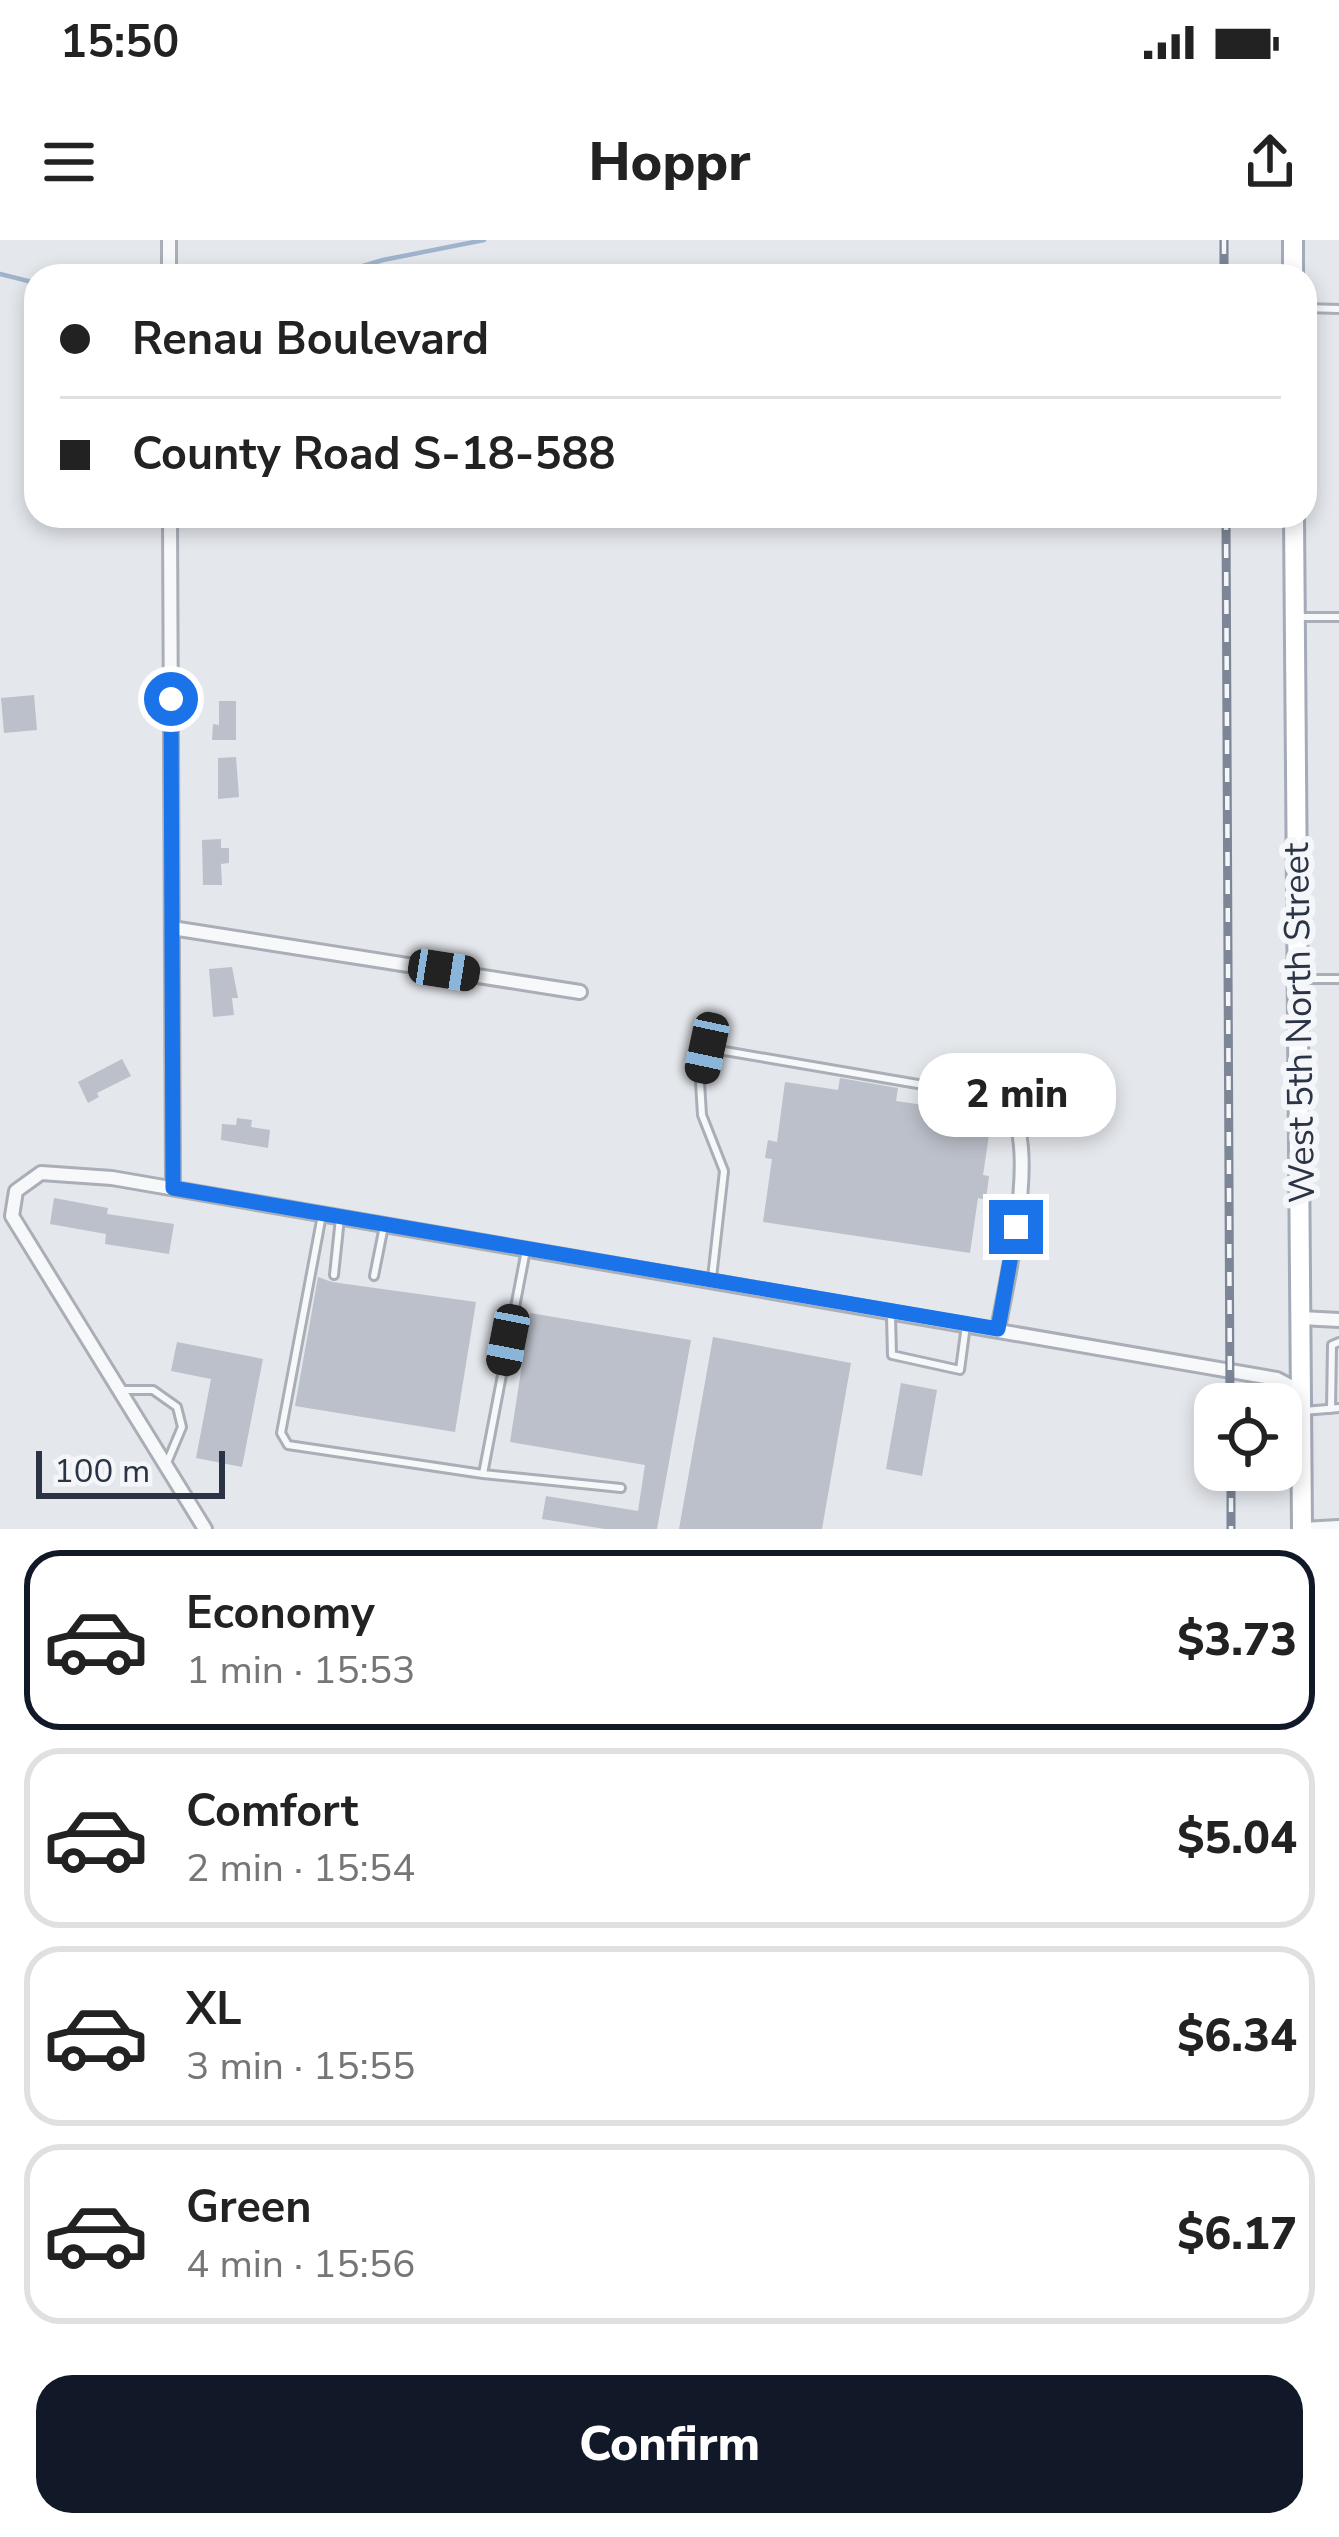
<!DOCTYPE html>
<meta charset="utf-8">
<style>
:root{--surface:#fff;--page:#f6f6f6;--text:#222;--muted:#767676;--line:#e0e0e0;--accent:#111827}
body{margin:0;font-family:"Nunito Sans",sans-serif;background:var(--page);color:var(--text);height:100vh;display:flex;flex-direction:column;font-size:45px;white-space:nowrap}
*{box-sizing:border-box;margin:0}
p{font-size:39px;color:var(--muted)}
.icon{flex:none;width:66px;height:66px;fill:none;stroke:currentColor;stroke-width:2;stroke-linecap:round;stroke-linejoin:round}
.map{position:relative;height:1289px;overflow:hidden}
.drawer{display:flex;flex-direction:column;background:var(--surface);flex:1}
.drawer>*{flex:none}
.banner{position:absolute;left:24px;top:24px;width:1293px;height:264px;border-radius:36px;box-shadow:0 6px 18px #0003;display:grid;align-content:center;height:264px;padding:0 36px;background:var(--surface)}
.tools{position:absolute;left:1194px;top:1143px;display:grid;gap:24px}
.tools a{display:grid;place-items:center;width:108px;height:108px;border-radius:24px;background:var(--surface);box-shadow:0 6px 18px #0003;font-size:60px}
.scale{position:absolute;left:36px;bottom:30px;width:189px;box-sizing:border-box;padding-left:12px;border:6px solid #2b3445;border-top:0;font-size:33px;line-height:42px;white-space:nowrap;color:#2b3445;-webkit-text-stroke:9px #f4f6f9;paint-order:stroke}
.end{position:absolute;width:54px;height:54px;margin:-27px;border:15px solid #1a73e8;background:#fff;box-shadow:0 0 0 6px #fff}
.from{border-radius:50%}
.bubble{position:absolute;height:84px;border-radius:36px;background:var(--surface);box-shadow:0 6px 18px #0003;font-size:39px;font-weight:800;line-height:84px;text-align:center}
.car{position:absolute;width:36px;height:72px;margin:-36px -18px;border-radius:15px;box-shadow:0 0 9px 3px #0007;background:linear-gradient(#222 24%,#8ab4d8 0 40%,#222 0 76%,#8ab4d8 0 86%,#222 0)}
.banner b{display:flex;align-items:center;gap:42px;height:114px;font-size:45px}
.banner b+b{border-top:3px solid var(--line)}
.banner i{width:30px;height:30px;background:var(--text)}
ul{padding:21px 0 0;list-style:none}
li{display:flex;align-items:center;gap:36px;height:180px;margin:0 24px 18px;padding:0 12px;border:6px solid var(--line);border-radius:36px}
li div{flex:1}
li b{display:block;font-size:45px}
li em{font-style:normal;font-weight:800}
li.on{border-color:var(--accent)}
li>.icon{width:108px;height:108px;stroke-width:1.5}
.action{display:flex;gap:24px;margin-top:auto;padding:24px 36px}
.action a{flex:1;height:138px;border-radius:36px;background:var(--accent);color:#fff;font-size:48px;font-weight:800;line-height:138px;text-align:center}
.status{display:flex;justify-content:space-between;align-items:center;height:84px;padding:0 60px;background:var(--surface);direction:ltr}
.status svg{height:33px;fill:currentColor}
header{display:flex;justify-content:space-between;align-items:center;height:156px;padding:0 36px;background:var(--surface);font-size:54px;font-weight:800}
.map>svg:first-child{display:block}
.lines{fill:none;stroke-linecap:round;stroke-linejoin:round}
.stream{stroke:#9fb4cc;stroke-width:4.5}
.building{fill:#bbc0ca}
.lane-casing{stroke:#a9aeb7;stroke-width:12}
.street-casing{stroke:#a9aeb7;stroke-width:18}
.primary-casing{stroke:#a3abb8;stroke-width:24}
.lane{stroke:#f7f8fa;stroke-width:6}
.street{stroke:#f7f8fa;stroke-width:12}
.primary{stroke:#fff;stroke-width:18}
.rail-casing{stroke:#7d8696;stroke-width:9}
.rail{stroke:#f4f6f9;stroke-width:4.5;stroke-dasharray:14;stroke-linecap:butt}
.route{stroke:#1a73e8;stroke-width:15}
.labels{text-anchor:middle;stroke-width:12;stroke-linejoin:round;paint-order:stroke}
.street-label{font-size:36px;fill:#2b3445;stroke:#f4f6f9}
</style>
<div class="status"><b>15:50</b><svg viewBox="0 0 49 12"><path d="M0 12V9h3v3zM5 12V6h3v6zM10 12V3h3v9zM15 12V0h3v12zM26 1h20v11H26zM47 4h2v5h-2z"/></svg></div>
<header><svg class="icon" aria-label="menu" viewBox="0 0 24 24"><path d="M4 6h16M4 12h16M4 18h16"/></svg>Hoppr<svg class="icon" aria-label="share" viewBox="0 0 24 24"><path d="M12 15V3M7 8l5-5 5 5M5 13v7h14v-7"/></svg></header>
<div class="map">
<svg width="1339" height="1289" viewBox="0 0 1339 1289">
<rect width="100%" height="100%" fill="#e4e7ec"/>
<g class="lines">
<path class="stream" d="M 0,34 L 36,43
M 329,36 L 383,20 L 484,0"/>
</g>
<path class="building" d="M 34,455 L 37,490 L 4,493 L 1,458 Z
M 219,461 L 236,461 L 236,500 L 212,500 L 213,484 L 219,485 Z
M 236,517 L 239,557 L 218,559 L 218,518 Z
M 221,599 L 221,608 L 229,608 L 229,623 L 221,624 L 222,645 L 203,645 L 202,600 Z
M 232,727 L 238,758 L 232,758 L 234,775 L 213,777 L 209,729 Z
M 122,819 L 131,836 L 97,853 L 99,857 L 88,863 L 78,842 Z
M 840,838 L 898,848 L 896,861 L 992,875 L 983,935 L 989,936 L 986,960 L 978,958 L 970,1013 L 763,982 L 772,919 L 765,918 L 768,900 L 777,902 L 785,842 L 838,850 Z
M 237,878 L 252,880 L 251,887 L 270,890 L 268,908 L 221,900 L 222,884 L 236,885 Z
M 54,958 L 108,968 L 107,974 L 174,984 L 169,1014 L 105,1004 L 106,994 L 50,984 Z
M 318,1037 L 332,1042 L 476,1062 L 455,1192 L 295,1166 Z
M 530,1073 L 691,1100 L 657,1289 L 605,1289 L 542,1279 L 546,1256 L 638,1271 L 645,1225 L 510,1202 Z
M 713,1097 L 851,1123 L 822,1289 L 679,1289 Z
M 177,1102 L 263,1119 L 242,1227 L 196,1218 L 211,1139 L 171,1131 Z
M 901,1143 L 937,1150 L 922,1236 L 886,1229 Z"/>
<g class="lines">
<g class="lane-casing">
<path id="lane" d="M 1305,68 L 1339,69
M 1299,377 L 1339,377
M 1301,739 L 1339,739
M 322,975 L 281,1193 L 288,1205 L 483,1234 L 621,1248
M 334,1035 L 340,978
M 374,1036 L 384,986
M 712,1038 L 724,931 L 702,875 L 700,842 L 707,808 L 988,856
M 891,1076 L 892,1115 L 960,1130 L 966,1085
M 121,1150 L 153,1150 L 177,1167 L 182,1187 L 166,1225
M 1331,1169 L 1332,1105 L 1339,1102
M 1304,1171 L 1339,1168
M 483,1234 L 526,1010"/>
</g>
<g class="street-casing">
<path id="street" d="M 169,0 L 169,36
M 170,276 L 173,948
M 172,688 L 580,752
M 990,857 C 992,858 1004,863 1006,865 C 1042,899 1006,1043 998,1089
M 1301,1078 L 1339,1080
M 205,1289 L 12,976 L 16,951 L 41,933 L 112,938 L 1277,1139 L 1300,1151
M 1302,1289 L 1339,1287"/>
</g>
<g class="primary-casing">
<path id="primary" d="M 1293,0 L 1293,36
M 1294,276 L 1302,1289"/>
</g>
<use href="#lane" class="lane"/>
<use href="#street" class="street"/>
<use href="#primary" class="primary"/>
<g class="rail-casing">
<path id="rail" d="M 1224,0 L 1224,36
M 1226,276 L 1230,1164
M 1231,1230 L 1231,1289"/>
</g>
<use href="#rail" class="rail"/>
</g>
<g class="lines">
<path class="route" d="M 171,459 L 173,948 L 998,1089 L 1016,987"/>
</g>
<g class="labels">
<g class="street-label">
<text transform="translate(1298 783) rotate(-91)" y="13">West 5th North Street</text>
</g>
</g>
</svg>
<div class="tools">
<a><svg class="icon" aria-label="locate" viewBox="0 0 24 24"><circle cx="12" cy="12" r="6"/><path d="M12 2v4M12 18v4M2 12h4M18 12h4"/></svg></a>
</div>
<div class="scale">100 m</div>
<i class="end from" style="left:171px;top:459px"></i>
<i class="end" style="left:1016px;top:987px"></i>
<div class="bubble" style="left:918px;top:813px;width:198px">2 min</div>
<i class="car" style="left:444px;top:730px;rotate:99deg"></i>
<i class="car" style="left:707px;top:808px;rotate:192deg"></i>
<i class="car" style="left:508px;top:1100px;rotate:191deg"></i>
<div class="banner">
<b><i class="from"></i>Renau Boulevard</b>
<b><i></i>County Road S-18-588</b>
</div>
</div>
<section class="drawer">
<ul>
<li class="on"><svg class="icon" aria-label="car" viewBox="0 0 24 24"><path d="M5 17H2v-5l4-1 3-4h7l3 4 3 1v5h-3M9 17h6M6 11h13"/><circle cx="7" cy="17" r="2"/><circle cx="17" cy="17" r="2"/></svg><div><b>Economy</b><p>1 min · 15:53</p></div><em>$3.73</em></li>
<li><svg class="icon" aria-label="car" viewBox="0 0 24 24"><path d="M5 17H2v-5l4-1 3-4h7l3 4 3 1v5h-3M9 17h6M6 11h13"/><circle cx="7" cy="17" r="2"/><circle cx="17" cy="17" r="2"/></svg><div><b>Comfort</b><p>2 min · 15:54</p></div><em>$5.04</em></li>
<li><svg class="icon" aria-label="car" viewBox="0 0 24 24"><path d="M5 17H2v-5l4-1 3-4h7l3 4 3 1v5h-3M9 17h6M6 11h13"/><circle cx="7" cy="17" r="2"/><circle cx="17" cy="17" r="2"/></svg><div><b>XL</b><p>3 min · 15:55</p></div><em>$6.34</em></li>
<li><svg class="icon" aria-label="car" viewBox="0 0 24 24"><path d="M5 17H2v-5l4-1 3-4h7l3 4 3 1v5h-3M9 17h6M6 11h13"/><circle cx="7" cy="17" r="2"/><circle cx="17" cy="17" r="2"/></svg><div><b>Green</b><p>4 min · 15:56</p></div><em>$6.17</em></li>
</ul>
<div class="action"><a>Confirm</a></div>
</section>
